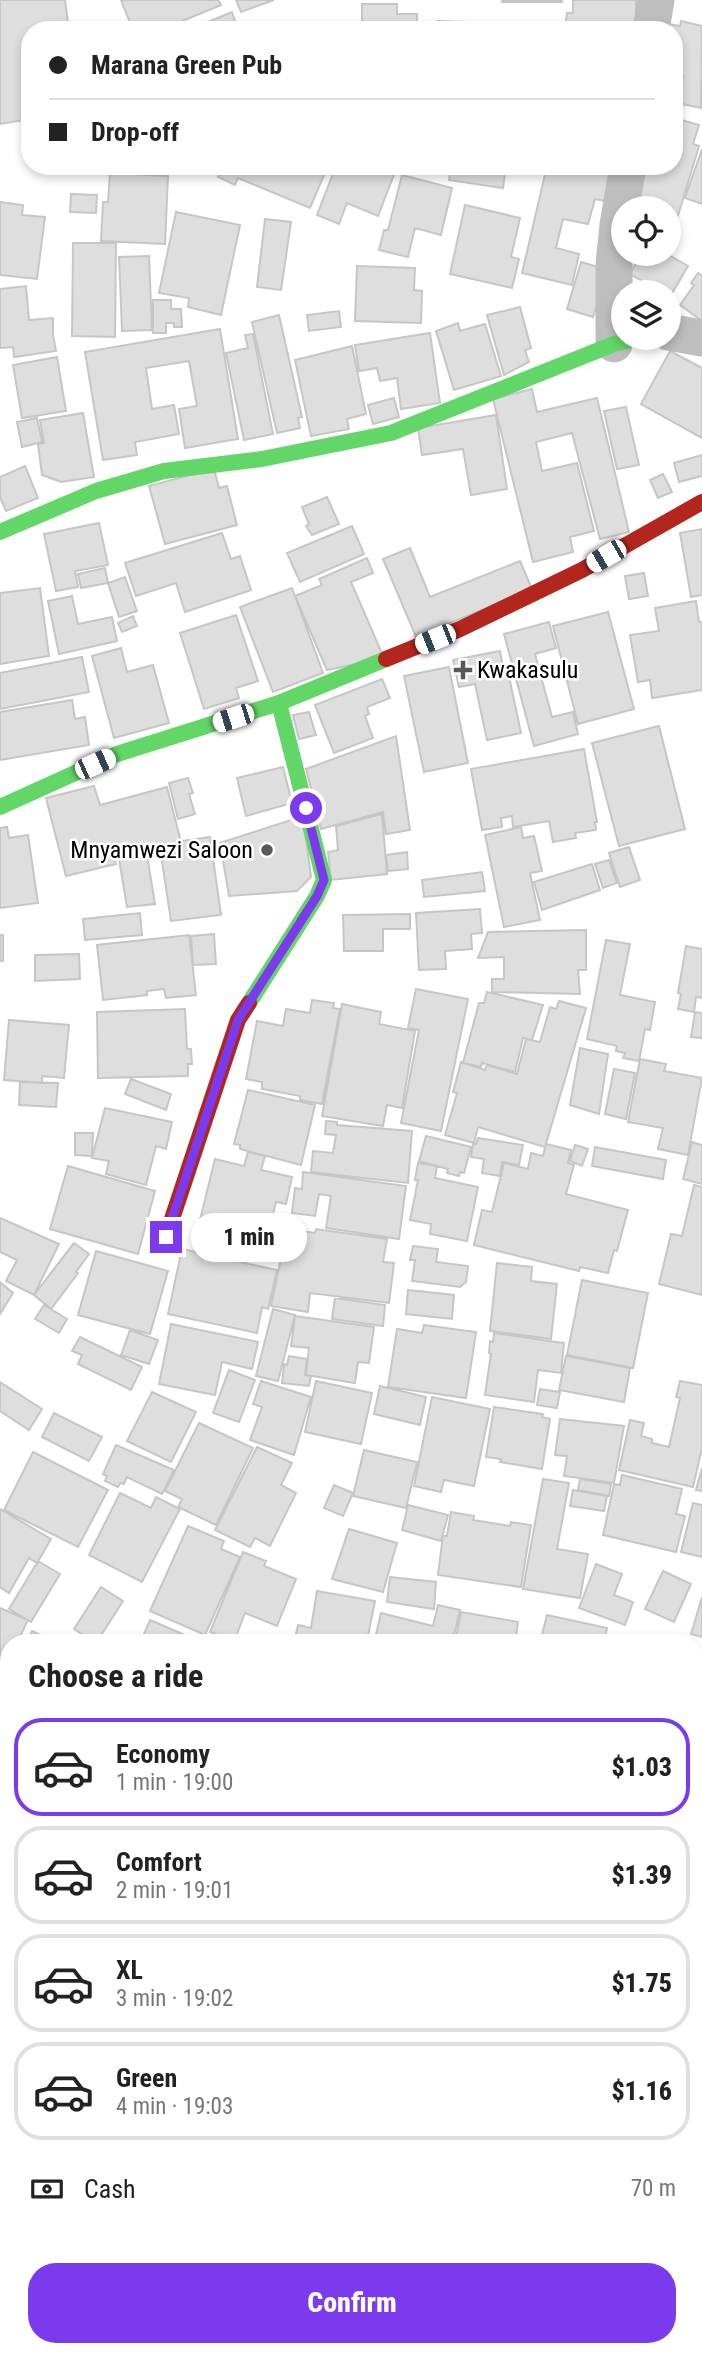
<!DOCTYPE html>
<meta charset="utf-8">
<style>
:root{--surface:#fff;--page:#f2f2f2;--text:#222;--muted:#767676;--line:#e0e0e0;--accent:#7c3aed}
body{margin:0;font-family:"Roboto Condensed",sans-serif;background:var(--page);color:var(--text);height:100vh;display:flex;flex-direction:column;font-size:26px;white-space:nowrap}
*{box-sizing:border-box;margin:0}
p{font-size:23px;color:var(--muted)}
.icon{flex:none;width:38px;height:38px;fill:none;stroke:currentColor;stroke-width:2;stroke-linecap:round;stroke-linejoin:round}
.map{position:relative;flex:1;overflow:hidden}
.sheet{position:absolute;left:0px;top:1634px;width:704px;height:723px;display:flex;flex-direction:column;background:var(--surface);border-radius:28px 28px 0 0;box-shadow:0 4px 10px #0003}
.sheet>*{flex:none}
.hud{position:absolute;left:21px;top:21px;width:662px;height:154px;border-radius:28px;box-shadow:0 4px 10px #0003;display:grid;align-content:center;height:154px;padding:0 28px;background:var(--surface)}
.fabs{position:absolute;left:611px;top:196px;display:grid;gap:14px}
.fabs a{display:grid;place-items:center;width:70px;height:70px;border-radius:50%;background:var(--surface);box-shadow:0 4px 10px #0003;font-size:35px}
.end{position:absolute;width:32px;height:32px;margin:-16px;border:9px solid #7c3aed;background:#fff;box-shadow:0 0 0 4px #fff}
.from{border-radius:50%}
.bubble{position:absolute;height:49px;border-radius:24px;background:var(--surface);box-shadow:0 4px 10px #0003;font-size:23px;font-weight:800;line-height:49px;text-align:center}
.car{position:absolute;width:21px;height:42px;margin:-21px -10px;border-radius:9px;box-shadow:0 0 5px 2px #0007;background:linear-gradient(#fff 24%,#345 0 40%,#fff 0 76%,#345 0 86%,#fff 0)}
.hud b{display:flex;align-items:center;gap:24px;height:66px;font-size:26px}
.hud b+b{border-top:2px solid var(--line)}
.hud i{width:18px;height:18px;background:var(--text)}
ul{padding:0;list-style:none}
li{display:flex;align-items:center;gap:21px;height:98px;margin:0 14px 10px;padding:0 14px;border:4px solid var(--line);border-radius:28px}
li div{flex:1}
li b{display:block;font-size:26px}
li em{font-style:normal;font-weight:800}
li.active{border-color:var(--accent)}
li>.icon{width:63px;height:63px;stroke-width:1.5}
h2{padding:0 28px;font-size:32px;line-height:84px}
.pay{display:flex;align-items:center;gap:18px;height:77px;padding:0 28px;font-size:26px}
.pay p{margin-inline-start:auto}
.cta{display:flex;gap:14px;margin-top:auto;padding:14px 28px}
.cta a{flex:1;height:80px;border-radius:28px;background:var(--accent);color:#fff;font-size:28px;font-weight:800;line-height:80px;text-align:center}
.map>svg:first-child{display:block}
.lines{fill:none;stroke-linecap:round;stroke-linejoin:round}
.river{stroke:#bdbdbd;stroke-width:79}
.building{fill:#dedede;stroke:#c6c6c6;stroke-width:2}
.street{stroke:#bebebe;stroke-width:37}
.fast{stroke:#63d668;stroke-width:16}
.jam{stroke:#b3261e;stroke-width:16}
.route{stroke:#7c3aed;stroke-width:9}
.poi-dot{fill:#595959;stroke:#fff;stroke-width:2.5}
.labels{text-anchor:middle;stroke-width:5;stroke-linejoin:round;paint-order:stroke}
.poi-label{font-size:24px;fill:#000;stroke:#fff;text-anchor:start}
</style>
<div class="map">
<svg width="702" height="2356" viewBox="0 0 702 2356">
<rect width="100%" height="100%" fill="#fff"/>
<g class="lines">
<path class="river" d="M 0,1870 L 9,1875
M 695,2160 L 702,2162"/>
</g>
<path class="building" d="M 0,0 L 65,0 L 69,30 L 30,30 L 30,119 L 0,124 Z
M 121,0 L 218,0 L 221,5 L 161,30 L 133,30 Z
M 236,0 L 274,0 L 241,12 Z
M 502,0 L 562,0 L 562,2 L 502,2 Z
M 573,0 L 636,0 L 636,30 L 565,30 L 567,13 L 573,13 Z
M 362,4 L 397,4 L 397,14 L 417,14 L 417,30 L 362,30 Z
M 232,12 L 238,30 L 188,30 Z
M 437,21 L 468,22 L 468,29 L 493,30 L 437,30 Z
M 681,21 L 702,26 L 701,108 L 677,103 L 680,92 L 674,90 L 674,82 L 682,84 L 683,76 L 680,75 L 681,72 L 676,71 L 674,78 L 674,30 L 661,30 L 663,23 L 680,26 Z
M 674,118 L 699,125 L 693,144 L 699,146 L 677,219 L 668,216 L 668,208 L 643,208 L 627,203 L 639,166 L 674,166 Z
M 702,149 L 702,204 L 685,198 Z
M 227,166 L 328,166 L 310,208 L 238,178 L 235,185 L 218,177 Z
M 336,166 L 379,166 L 395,172 L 378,216 L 347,203 L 339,224 L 317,215 Z
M 451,166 L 506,166 L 503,188 L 449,180 Z
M 547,166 L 613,166 L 605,201 L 595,199 L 588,224 L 563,219 L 556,248 L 579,254 L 572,285 L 522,273 Z
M 110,173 L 168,176 L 165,244 L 101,241 L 103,202 L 108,202 Z
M 402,175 L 452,188 L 441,235 L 415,228 L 408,257 L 379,250 L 384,230 L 388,230 Z
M 71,194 L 97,195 L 96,213 L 70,212 Z
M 0,202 L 23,205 L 22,215 L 45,217 L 37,279 L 0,275 Z
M 465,205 L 520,218 L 511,257 L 519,259 L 512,288 L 450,274 Z
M 176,212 L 240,225 L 221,315 L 188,307 L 189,298 L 159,293 Z
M 265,219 L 291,222 L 281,290 L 257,287 Z
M 73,243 L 116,243 L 115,337 L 72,336 Z
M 641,254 L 667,254 L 688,266 L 670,297 L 668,292 L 662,292 L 630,274 Z
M 149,256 L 152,330 L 122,331 L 119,257 Z
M 581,262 L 608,270 L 593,317 L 567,309 Z
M 357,266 L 415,268 L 414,290 L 422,291 L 421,323 L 355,321 Z
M 698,273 L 702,276 L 702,321 L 680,305 L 694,285 L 691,283 Z
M 26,286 L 29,320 L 53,318 L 53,335 L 56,351 L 14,357 L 13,347 L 0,348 L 0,289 Z
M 153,300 L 171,300 L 171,309 L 181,309 L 182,327 L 174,327 L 174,323 L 166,323 L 166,333 L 153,333 Z
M 520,307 L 531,348 L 525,350 L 529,362 L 504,375 L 487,315 Z
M 339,311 L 341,327 L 309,331 L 307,315 Z
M 279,315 L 302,417 L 298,418 L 300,428 L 277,433 L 252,322 Z
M 458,323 L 460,331 L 485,324 L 501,376 L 454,390 L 436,331 Z
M 220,329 L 238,439 L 185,448 L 179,409 L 197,406 L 189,361 L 146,368 L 152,409 L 174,405 L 179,434 L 135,442 L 137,455 L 103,460 L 85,352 Z
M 430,333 L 440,403 L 401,409 L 397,378 L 380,381 L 377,368 L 359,371 L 355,345 Z
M 253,334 L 273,434 L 244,440 L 226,353 L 248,348 L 245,335 Z
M 352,346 L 366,414 L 347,419 L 349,429 L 311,436 L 295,360 Z
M 670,351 L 702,368 L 702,438 L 641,404 Z
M 57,357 L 66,411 L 22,418 L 13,365 Z
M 532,389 L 537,412 L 597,398 L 629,532 L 600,539 L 572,433 L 536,442 L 542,471 L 577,463 L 594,531 L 570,537 L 573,552 L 533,562 L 493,399 Z
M 394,398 L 399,417 L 373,424 L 368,405 Z
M 626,407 L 639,465 L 617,469 L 604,411 Z
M 83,413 L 94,477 L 61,482 L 42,475 L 38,444 L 44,443 L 40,420 Z
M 496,415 L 507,489 L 471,495 L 463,449 L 422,455 L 418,428 Z
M 37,418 L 42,442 L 22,447 L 17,422 Z
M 702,455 L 702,476 L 679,482 L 674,463 Z
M 25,466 L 38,498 L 6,511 L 0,497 L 0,477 Z
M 214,469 L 219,488 L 227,486 L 237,525 L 165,544 L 149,486 Z
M 663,474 L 672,492 L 658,498 L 650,480 Z
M 327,497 L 339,524 L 312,535 L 306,526 L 309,524 L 302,507 Z
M 99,523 L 108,565 L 75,571 L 78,587 L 56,591 L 44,534 Z
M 352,526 L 364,554 L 300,582 L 287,553 Z
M 702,529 L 702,595 L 691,597 L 680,533 Z
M 222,533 L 231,559 L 240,556 L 251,590 L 185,612 L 176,583 L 136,596 L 125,563 Z
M 410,548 L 430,597 L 520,561 L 532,589 L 416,637 L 383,559 Z
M 367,558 L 373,573 L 351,582 L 384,658 L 327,670 L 295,596 L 322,585 L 319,579 Z
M 105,568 L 108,583 L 81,588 L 78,574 Z
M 644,573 L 648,596 L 629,599 L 625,576 Z
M 125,577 L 137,611 L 119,617 L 108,583 Z
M 40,588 L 49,656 L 0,664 L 0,593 Z
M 292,588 L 323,673 L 273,692 L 240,607 Z
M 72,596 L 78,624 L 112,617 L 117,641 L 59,654 L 48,601 Z
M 696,601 L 699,622 L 702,622 L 702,690 L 652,698 L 650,680 L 638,682 L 630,635 L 659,631 L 655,608 Z
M 608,612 L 634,709 L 578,724 L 553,626 Z
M 236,615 L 258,681 L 236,688 L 239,698 L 204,709 L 180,633 Z
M 133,616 L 137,626 L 122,632 L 118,623 Z
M 549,622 L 556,648 L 535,654 L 552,717 L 573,712 L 578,734 L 534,746 L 504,634 Z
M 121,648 L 127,672 L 153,665 L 169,723 L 114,738 L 92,656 Z
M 500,651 L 504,673 L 508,672 L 521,733 L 487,740 L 475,684 L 459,687 L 453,660 Z
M 82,657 L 89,692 L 0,709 L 0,673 Z
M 449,667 L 468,763 L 424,772 L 404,676 Z
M 382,679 L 390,698 L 367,707 L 369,714 L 365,716 L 373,738 L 334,753 L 315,705 Z
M 72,700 L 75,719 L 85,717 L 89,745 L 0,760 L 0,712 Z
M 309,712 L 316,735 L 299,739 L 293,715 Z
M 659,726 L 685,829 L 619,846 L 592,743 Z
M 396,736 L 410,830 L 386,834 L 383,812 L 321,829 L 306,769 Z
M 584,749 L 597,822 L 595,822 L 596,830 L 575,833 L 576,838 L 553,842 L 549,821 L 513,827 L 512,816 L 501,818 L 502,827 L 482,830 L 471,769 Z
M 283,767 L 292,803 L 246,816 L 237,778 Z
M 188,778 L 193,793 L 189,794 L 195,814 L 178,819 L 169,783 Z
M 94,786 L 100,805 L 167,787 L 181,842 L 114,858 L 116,864 L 66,876 L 46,798 Z
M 382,814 L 387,874 L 331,880 L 328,852 L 338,850 L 336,826 Z
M 303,816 L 311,877 L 297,891 L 229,896 L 220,843 Z
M 7,827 L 9,838 L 28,835 L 38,903 L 0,908 L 0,828 Z
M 521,827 L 523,838 L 534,836 L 542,871 L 530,873 L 540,920 L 504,927 L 485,835 Z
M 210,837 L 221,915 L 171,921 L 161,855 L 182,852 L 181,841 Z
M 629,847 L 640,880 L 620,887 L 609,853 Z
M 407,852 L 408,869 L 388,871 L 386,855 Z
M 147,855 L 155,904 L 127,907 L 119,859 Z
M 609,860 L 617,883 L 603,888 L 595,864 Z
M 592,864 L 600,890 L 542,910 L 534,882 Z
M 482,872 L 485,891 L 424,897 L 422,880 Z
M 480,909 L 482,933 L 471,934 L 472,949 L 445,951 L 446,969 L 419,970 L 416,913 Z
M 140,913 L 142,935 L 85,940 L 83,919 Z
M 410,914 L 410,929 L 383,929 L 383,951 L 344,951 L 343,915 Z
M 586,930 L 586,970 L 578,970 L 580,994 L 492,992 L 492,979 L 504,979 L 504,957 L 478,958 L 488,932 Z
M 214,934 L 216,964 L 193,965 L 191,936 Z
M 0,935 L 3,935 L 3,961 L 0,961 Z
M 189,935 L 196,995 L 166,998 L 164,989 L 147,991 L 147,995 L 103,1000 L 97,945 Z
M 606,940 L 630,944 L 620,995 L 655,1002 L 650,1030 L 645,1029 L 639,1061 L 623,1058 L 625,1053 L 616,1051 L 617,1046 L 587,1039 Z
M 686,946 L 702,949 L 702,998 L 696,997 L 694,1012 L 678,1009 L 681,994 L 678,993 Z
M 79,954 L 80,979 L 35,981 L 35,955 Z
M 416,989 L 468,999 L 441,1131 L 401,1123 L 419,1030 L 408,1028 Z
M 487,992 L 543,1005 L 532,1040 L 523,1038 L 515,1072 L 482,1063 L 481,1067 L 463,1063 L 479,1003 L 484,1003 Z
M 312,1000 L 334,1003 L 333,1008 L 340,1009 L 322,1104 L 300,1100 L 300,1096 L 262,1089 L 262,1082 L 246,1079 L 257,1021 L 283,1026 L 286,1009 L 310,1013 Z
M 559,1001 L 586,1008 L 545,1147 L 478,1127 L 474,1143 L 445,1135 L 457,1093 L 453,1092 L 461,1062 L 485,1070 L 487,1065 L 517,1074 L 526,1039 L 540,1042 L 550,1007 L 556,1009 Z
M 342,1004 L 381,1012 L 379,1024 L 415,1031 L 402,1108 L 387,1105 L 383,1126 L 322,1116 Z
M 185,1009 L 187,1049 L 191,1049 L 192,1064 L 188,1064 L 188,1076 L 98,1078 L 97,1012 Z
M 695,1012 L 702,1013 L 702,1038 L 691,1037 Z
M 9,1020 L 69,1025 L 64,1078 L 42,1076 L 42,1083 L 4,1080 Z
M 580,1048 L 608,1054 L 599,1114 L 570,1105 Z
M 640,1059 L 666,1064 L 664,1071 L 702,1078 L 688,1155 L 658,1149 L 663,1128 L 628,1122 Z
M 614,1069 L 635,1073 L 626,1119 L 605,1114 Z
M 131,1079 L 171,1094 L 166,1110 L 125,1094 Z
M 20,1082 L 58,1083 L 56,1107 L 19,1105 Z
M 248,1090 L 315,1105 L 301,1165 L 240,1149 L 240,1145 L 234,1144 Z
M 105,1108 L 172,1122 L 166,1149 L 156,1146 L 146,1185 L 106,1174 L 109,1161 L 92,1158 Z
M 326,1121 L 337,1122 L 337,1125 L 412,1131 L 408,1183 L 311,1172 L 313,1151 L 333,1153 L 336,1135 L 325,1134 Z
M 75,1133 L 93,1133 L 92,1156 L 75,1155 Z
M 426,1136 L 471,1147 L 464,1173 L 460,1172 L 459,1176 L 447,1173 L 448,1169 L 419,1161 Z
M 478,1138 L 523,1145 L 519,1165 L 502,1162 L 500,1176 L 482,1173 L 484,1159 L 471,1157 L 473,1144 L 476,1144 Z
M 692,1142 L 702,1145 L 702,1184 L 683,1179 Z
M 546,1144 L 571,1150 L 568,1163 L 574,1165 L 566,1194 L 628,1210 L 617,1251 L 614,1250 L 608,1273 L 580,1267 L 579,1271 L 474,1245 L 482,1210 L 492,1212 L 504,1163 L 528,1169 L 531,1153 L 543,1156 Z
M 575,1145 L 588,1149 L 582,1166 L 570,1161 Z
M 595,1147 L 666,1160 L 663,1179 L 592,1166 Z
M 248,1152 L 265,1156 L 261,1170 L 292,1177 L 286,1204 L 276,1202 L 268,1235 L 200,1220 L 215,1159 L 244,1166 Z
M 418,1163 L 437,1166 L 435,1178 L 478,1187 L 467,1241 L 430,1234 L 431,1224 L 410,1220 L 418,1180 L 415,1180 Z
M 68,1166 L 155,1191 L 138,1254 L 50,1229 Z
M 303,1172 L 406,1186 L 399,1239 L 326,1228 L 331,1196 L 319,1194 L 315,1216 L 292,1213 L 295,1188 L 302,1189 Z
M 694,1185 L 702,1187 L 702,1295 L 659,1284 L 671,1234 L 682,1236 Z
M 0,1218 L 59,1244 L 34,1295 L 6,1281 L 17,1260 L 0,1252 Z
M 287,1229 L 315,1233 L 316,1229 L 387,1239 L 383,1262 L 394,1263 L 389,1303 L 310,1293 L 308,1312 L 271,1306 Z
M 205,1235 L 230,1240 L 226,1259 L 277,1270 L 268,1309 L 262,1307 L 257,1333 L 168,1314 L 182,1249 L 201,1253 Z
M 74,1243 L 89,1254 L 76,1272 L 78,1273 L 51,1309 L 34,1295 Z
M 413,1246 L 438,1249 L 436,1262 L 468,1266 L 466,1282 L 460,1287 L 412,1281 L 415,1260 L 410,1260 Z
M 96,1251 L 168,1271 L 150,1334 L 78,1315 Z
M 497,1263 L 532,1267 L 531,1281 L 557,1284 L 551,1339 L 490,1331 Z
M 582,1280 L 648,1293 L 633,1368 L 567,1355 Z
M 0,1282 L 13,1293 L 0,1314 Z
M 408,1290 L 454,1295 L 452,1319 L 406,1314 Z
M 335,1298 L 385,1305 L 383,1326 L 332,1319 Z
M 44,1305 L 67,1319 L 59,1333 L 35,1319 Z
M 273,1309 L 295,1315 L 278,1381 L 256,1376 Z
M 295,1316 L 374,1327 L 369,1363 L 358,1362 L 355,1383 L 306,1375 L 309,1348 L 291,1346 Z
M 171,1324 L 258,1342 L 252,1369 L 222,1362 L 215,1395 L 159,1384 Z
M 424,1325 L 476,1332 L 466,1398 L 388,1387 L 397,1329 L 422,1333 Z
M 130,1330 L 158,1340 L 149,1364 L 121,1355 Z
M 494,1333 L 564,1343 L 561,1373 L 538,1370 L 534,1402 L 485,1395 L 491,1354 L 489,1353 L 490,1341 L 493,1342 Z
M 80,1337 L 142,1367 L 131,1390 L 78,1364 L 82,1355 L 72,1351 Z
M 289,1356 L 307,1359 L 305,1375 L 311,1376 L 309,1386 L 282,1383 L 284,1364 L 287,1365 Z
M 566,1356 L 630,1368 L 624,1402 L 559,1390 Z
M 229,1370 L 255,1380 L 239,1422 L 213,1413 Z
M 261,1381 L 311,1397 L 294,1455 L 250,1440 L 262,1407 L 253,1404 Z
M 316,1381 L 372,1393 L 361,1444 L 305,1432 Z
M 680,1381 L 702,1385 L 702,1448 L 693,1487 L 619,1470 L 630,1420 L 644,1423 L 641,1436 L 652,1439 L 652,1443 L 669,1447 L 680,1398 L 676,1397 Z
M 0,1382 L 42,1409 L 29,1430 L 0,1411 Z
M 380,1386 L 426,1397 L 420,1425 L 374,1414 Z
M 540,1389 L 560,1392 L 557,1408 L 537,1405 Z
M 152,1392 L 196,1412 L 171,1462 L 127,1441 Z
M 432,1397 L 490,1409 L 474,1486 L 444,1480 L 441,1492 L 414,1486 Z
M 494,1407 L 543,1414 L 542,1417 L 550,1419 L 542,1469 L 500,1462 L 501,1459 L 486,1457 Z
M 54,1413 L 102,1437 L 89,1461 L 42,1437 Z
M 560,1419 L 624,1426 L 614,1483 L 564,1476 L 567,1456 L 555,1455 Z
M 199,1423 L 253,1448 L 216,1525 L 178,1507 L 182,1499 L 165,1491 Z
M 116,1445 L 174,1470 L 162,1494 L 127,1477 L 124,1484 L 120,1483 L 118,1487 L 105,1481 L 107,1476 L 103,1474 Z
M 257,1447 L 292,1463 L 281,1485 L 296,1493 L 270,1546 L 255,1538 L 250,1547 L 215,1530 Z
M 364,1450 L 417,1462 L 406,1508 L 353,1496 Z
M 33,1452 L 108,1490 L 78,1547 L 4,1510 Z
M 702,1468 L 702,1491 L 696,1490 Z
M 622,1475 L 682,1489 L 676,1514 L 685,1516 L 676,1552 L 603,1535 L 614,1484 L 620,1485 Z
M 543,1479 L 569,1483 L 557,1549 L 588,1554 L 580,1598 L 523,1589 Z
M 580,1479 L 611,1484 L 609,1496 L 578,1490 Z
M 334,1485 L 353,1493 L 343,1516 L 324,1508 Z
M 573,1490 L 607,1496 L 604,1511 L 570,1506 Z
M 120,1493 L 151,1508 L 156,1497 L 180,1509 L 142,1582 L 89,1555 Z
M 693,1503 L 702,1505 L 702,1557 L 681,1552 Z
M 408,1505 L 448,1515 L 441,1541 L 402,1530 Z
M 0,1509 L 51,1539 L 37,1563 L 29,1558 L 9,1593 L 0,1587 Z
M 451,1512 L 474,1516 L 473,1520 L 510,1526 L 511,1522 L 531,1525 L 521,1587 L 438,1575 L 443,1535 L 447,1536 Z
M 188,1526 L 224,1541 L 221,1549 L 240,1557 L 205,1635 L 150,1611 Z
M 349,1529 L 397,1543 L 383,1592 L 332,1579 Z
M 243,1552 L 266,1561 L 264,1566 L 296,1579 L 277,1626 L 245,1613 L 234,1642 L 210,1632 Z
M 38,1561 L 60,1574 L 31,1622 L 9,1609 Z
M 596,1564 L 622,1574 L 614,1595 L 633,1602 L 625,1625 L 579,1608 Z
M 663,1571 L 691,1584 L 674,1622 L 645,1609 Z
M 390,1577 L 436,1582 L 434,1609 L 387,1602 Z
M 101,1587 L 123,1601 L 96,1643 L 74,1629 Z
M 317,1591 L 375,1601 L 367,1641 L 358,1640 L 357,1643 L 294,1643 L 298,1625 L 311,1628 Z
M 702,1597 L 702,1637 L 691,1634 Z
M 438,1605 L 460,1610 L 452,1643 L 374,1643 L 381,1613 L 433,1626 Z
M 0,1608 L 28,1620 L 17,1643 L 9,1643 L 9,1662 L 0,1681 Z
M 461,1612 L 518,1622 L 515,1643 L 455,1643 Z
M 547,1615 L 607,1628 L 604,1643 L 540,1643 Z
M 150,1620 L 201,1642 L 140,1643 Z
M 32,1631 L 57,1643 L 26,1643 Z
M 695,1665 L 702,1668 L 702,1677 L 695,1696 Z
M 9,1676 L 9,1705 L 0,1701 L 0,1693 Z
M 695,1803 L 702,1805 L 702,1833 L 695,1831 Z
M 695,1844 L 702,1845 L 702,1905 L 695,1903 Z
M 695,1911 L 702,1913 L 702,1944 L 695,1971 Z
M 0,2130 L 9,2133 L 9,2168 L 0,2166 Z
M 9,2273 L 9,2310 L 0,2309 L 0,2290 L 6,2290 Z
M 0,2312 L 9,2313 L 9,2348 L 66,2349 L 65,2356 L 0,2356 Z
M 702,2323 L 702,2356 L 674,2356 L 673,2348 L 695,2348 L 695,2324 Z
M 112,2348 L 156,2348 L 157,2356 L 113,2356 Z
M 484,2348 L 512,2348 L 513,2356 L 485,2356 Z
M 514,2348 L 587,2348 L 588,2356 L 515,2356 Z
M 598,2348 L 658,2348 L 659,2356 L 599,2356 Z
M 462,2349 L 463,2356 L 431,2356 Z"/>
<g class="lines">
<path class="street" d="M 651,30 L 656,0
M 668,332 L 702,338
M 614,344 L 614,265 L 618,225 L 628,166
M 231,2356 L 246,2348"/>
<path class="fast" d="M 0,532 L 96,491 L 164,471 L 262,459 L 391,433 L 614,344 L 636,338
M 0,807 L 117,754 L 279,703 L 386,659
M 249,1003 L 317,896 L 324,880 L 279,703"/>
<path class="jam" d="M 386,659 L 460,629 L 582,570 L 702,502
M 166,1237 L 238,1020 L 249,1003"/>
</g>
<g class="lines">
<path class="route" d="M 166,1237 L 238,1020 L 317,896 L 324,880 L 306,808"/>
</g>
<g class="poi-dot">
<path d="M459.5 659.5h7v7h7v7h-7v7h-7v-7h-7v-7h7z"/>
<circle cx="267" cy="850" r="7"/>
</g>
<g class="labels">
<g class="poi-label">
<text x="477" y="678">Kwakasulu</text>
<text x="253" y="858" text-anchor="end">Mnyamwezi Saloon</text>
</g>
</g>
</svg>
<div class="fabs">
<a><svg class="icon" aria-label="locate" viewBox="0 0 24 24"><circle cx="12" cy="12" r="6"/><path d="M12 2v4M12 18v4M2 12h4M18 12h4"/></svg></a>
<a><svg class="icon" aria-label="layers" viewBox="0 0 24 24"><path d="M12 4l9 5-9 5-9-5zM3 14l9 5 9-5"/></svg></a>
</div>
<i class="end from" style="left:306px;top:808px"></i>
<i class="end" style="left:166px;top:1237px"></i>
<div class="bubble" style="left:191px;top:1213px;width:116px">1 min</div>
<i class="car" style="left:606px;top:556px;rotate:240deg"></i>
<i class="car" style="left:435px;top:639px;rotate:248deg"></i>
<i class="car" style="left:233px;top:718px;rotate:252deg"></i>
<i class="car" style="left:95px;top:764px;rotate:66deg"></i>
<div class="hud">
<b><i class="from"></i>Marana Green Pub</b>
<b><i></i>Drop-off</b>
</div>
<section class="sheet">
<h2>Choose a ride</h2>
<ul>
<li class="active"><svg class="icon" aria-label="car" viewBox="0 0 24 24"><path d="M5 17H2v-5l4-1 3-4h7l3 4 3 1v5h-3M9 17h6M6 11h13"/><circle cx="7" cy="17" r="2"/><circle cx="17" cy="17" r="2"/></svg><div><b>Economy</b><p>1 min · 19:00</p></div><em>$1.03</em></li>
<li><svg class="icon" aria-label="car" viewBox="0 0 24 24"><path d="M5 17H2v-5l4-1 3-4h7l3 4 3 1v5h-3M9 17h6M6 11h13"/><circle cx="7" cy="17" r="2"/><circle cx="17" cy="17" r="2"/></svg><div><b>Comfort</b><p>2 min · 19:01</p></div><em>$1.39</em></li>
<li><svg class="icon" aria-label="car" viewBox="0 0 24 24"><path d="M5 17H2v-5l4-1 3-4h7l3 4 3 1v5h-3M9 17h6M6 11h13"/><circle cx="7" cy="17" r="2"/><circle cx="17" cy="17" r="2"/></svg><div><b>XL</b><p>3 min · 19:02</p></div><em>$1.75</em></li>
<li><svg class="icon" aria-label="car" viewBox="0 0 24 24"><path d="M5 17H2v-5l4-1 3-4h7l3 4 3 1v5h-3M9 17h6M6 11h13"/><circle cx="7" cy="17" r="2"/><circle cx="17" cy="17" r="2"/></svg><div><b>Green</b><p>4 min · 19:03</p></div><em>$1.16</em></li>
</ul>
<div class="pay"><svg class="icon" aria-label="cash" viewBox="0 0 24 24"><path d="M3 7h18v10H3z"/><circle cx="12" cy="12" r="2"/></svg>Cash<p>70 m</p></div>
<div class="cta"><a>Confirm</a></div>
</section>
</div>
